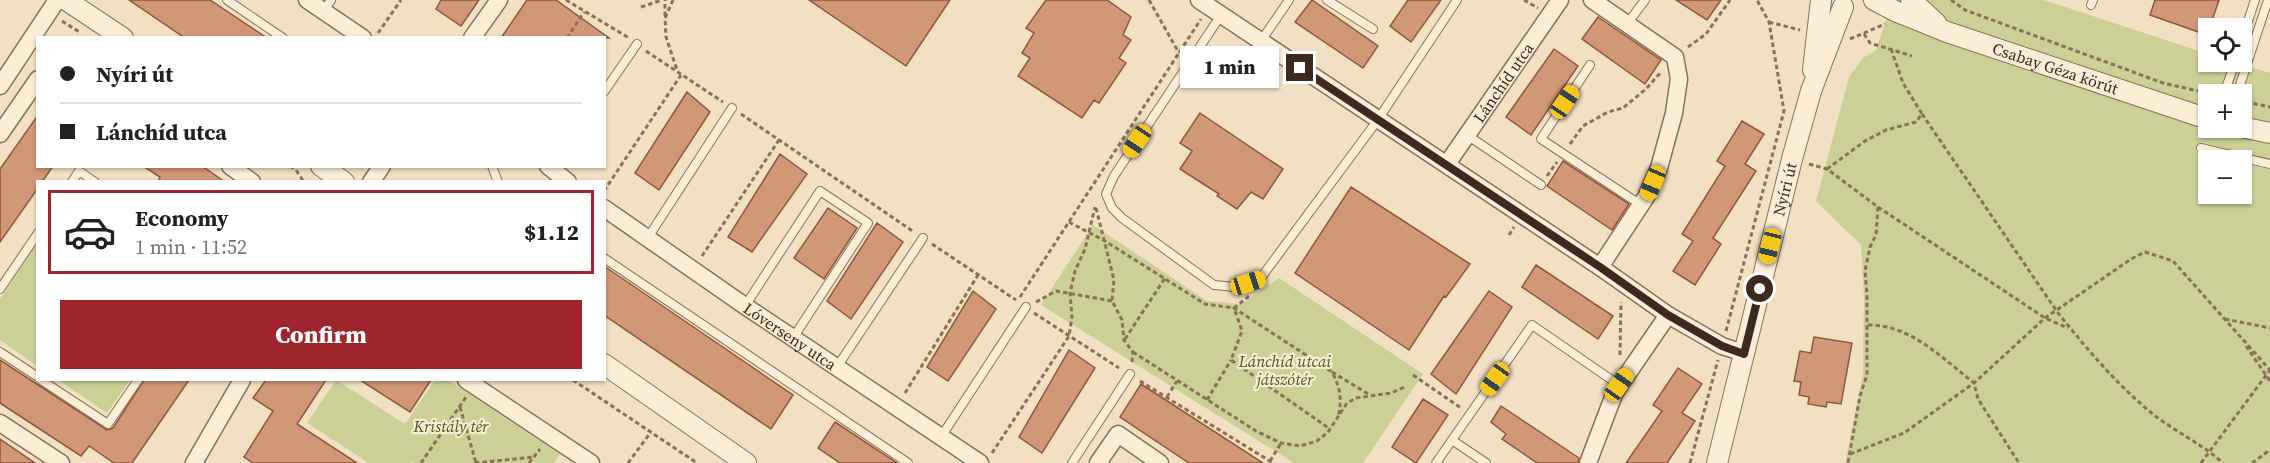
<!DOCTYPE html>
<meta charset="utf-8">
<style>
:root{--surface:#fff;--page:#f6f6f6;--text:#202124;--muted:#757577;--line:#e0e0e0;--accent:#9e252c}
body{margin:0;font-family:"Source Serif 4",serif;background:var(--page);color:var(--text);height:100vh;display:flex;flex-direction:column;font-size:22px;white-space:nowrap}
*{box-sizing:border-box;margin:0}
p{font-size:20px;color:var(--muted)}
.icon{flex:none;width:33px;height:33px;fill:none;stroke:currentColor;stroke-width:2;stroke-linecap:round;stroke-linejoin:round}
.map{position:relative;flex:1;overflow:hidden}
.sheet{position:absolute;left:36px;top:180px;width:570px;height:201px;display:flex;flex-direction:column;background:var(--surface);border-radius:0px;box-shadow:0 2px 4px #0004}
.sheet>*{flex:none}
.banner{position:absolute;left:36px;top:36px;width:570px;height:132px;border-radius:0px;box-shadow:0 2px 4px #0004;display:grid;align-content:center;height:132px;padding:0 24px;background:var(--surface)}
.tools{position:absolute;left:2198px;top:18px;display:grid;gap:12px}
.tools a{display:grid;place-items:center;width:54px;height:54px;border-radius:0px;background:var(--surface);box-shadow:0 2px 4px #0004;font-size:30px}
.end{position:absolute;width:27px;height:27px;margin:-14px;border:8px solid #3b2a1d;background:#fff;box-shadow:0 0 0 3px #fff}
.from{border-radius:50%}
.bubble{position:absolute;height:42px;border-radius:0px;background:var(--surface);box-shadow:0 2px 4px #0004;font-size:20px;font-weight:800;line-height:42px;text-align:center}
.car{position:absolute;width:18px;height:36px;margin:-18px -9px;border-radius:8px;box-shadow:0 0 4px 2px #0007;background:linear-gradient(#f5c518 24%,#345 0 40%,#f5c518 0 76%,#345 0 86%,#f5c518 0)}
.banner b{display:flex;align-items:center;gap:21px;height:57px;font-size:22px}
.banner b+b{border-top:2px solid var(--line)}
.banner i{width:15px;height:15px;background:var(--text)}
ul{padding:10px 0 0;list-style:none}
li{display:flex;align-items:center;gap:18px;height:84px;margin:0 12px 9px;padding:0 12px;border:3px solid transparent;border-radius:0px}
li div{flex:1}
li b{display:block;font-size:22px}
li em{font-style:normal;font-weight:800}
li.active{border-color:var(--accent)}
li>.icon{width:54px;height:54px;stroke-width:1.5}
.action{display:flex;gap:12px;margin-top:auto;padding:12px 24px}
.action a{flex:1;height:69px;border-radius:0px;background:var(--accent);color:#fff;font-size:24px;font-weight:800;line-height:69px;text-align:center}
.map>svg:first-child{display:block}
.green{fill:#cccf96;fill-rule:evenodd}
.building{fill:#d19777;stroke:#8d583d;stroke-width:1.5}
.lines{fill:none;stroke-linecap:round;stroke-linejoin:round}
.service-casing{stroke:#8c7158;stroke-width:10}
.minor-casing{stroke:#8c7158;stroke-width:19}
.tertiary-casing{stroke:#8c7158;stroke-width:22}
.path{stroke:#8c7158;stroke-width:3;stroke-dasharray:4.5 3;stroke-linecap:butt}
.service{stroke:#fbeed7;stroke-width:8}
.minor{stroke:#fbeed7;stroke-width:16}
.tertiary{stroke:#fbeed7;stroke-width:20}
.route{stroke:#3b2a1d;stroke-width:8}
.labels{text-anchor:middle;stroke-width:4.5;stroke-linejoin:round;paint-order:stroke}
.street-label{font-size:16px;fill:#3b2a1d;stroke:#f7ebd3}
.park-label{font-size:16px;font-style:italic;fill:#4e5923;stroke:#f7ebd3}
</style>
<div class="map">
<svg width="2270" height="463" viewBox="0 0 2270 463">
<rect width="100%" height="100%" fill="#f1e0c3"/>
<path class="green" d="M 1893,0 L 2044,0 L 2208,54 L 2208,62 L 2231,62 L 2270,73 L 2270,463 L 1845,463 L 1863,375 L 1864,295 L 1861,245 L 1816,201 L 1849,77 L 1863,58 L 1876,50 ZM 2208,94 L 2241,94 L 2241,128 L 2208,128 ZM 2208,160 L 2241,160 L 2241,194 L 2208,194 Z
M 1093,225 L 1207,301 L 1241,304 L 1279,278 L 1423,374 L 1363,463 L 1294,463 L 1041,305 Z
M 37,243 L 37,366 L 0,340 L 0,299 Z
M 58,380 L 130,380 L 107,413 Z
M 336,380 L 405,424 L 435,380 L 448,380 L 560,454 L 554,463 L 414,463 L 412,461 L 410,463 L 369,463 L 307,423 Z"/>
<path class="building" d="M 129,0 L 210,0 L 267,38 L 185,38 Z
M 441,0 L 479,0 L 461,26 L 436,9 Z
M 527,0 L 556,0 L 609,38 L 501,38 Z
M 809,0 L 950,0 L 906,66 Z
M 1046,0 L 1107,0 L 1131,17 L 1123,35 L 1131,40 L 1119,58 L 1126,63 L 1099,103 L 1094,100 L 1082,118 L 1018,76 L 1030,58 L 1022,53 L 1034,33 L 1026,28 Z
M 1312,0 L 1378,46 L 1363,68 L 1295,22 Z
M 1408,0 L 1441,0 L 1411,42 L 1390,26 Z
M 1676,0 L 1721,0 L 1707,20 Z
M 2155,0 L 2219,0 L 2207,35 L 2150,15 Z
M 1598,17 L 1661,60 L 1645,84 L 1582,39 Z
M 1554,49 L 1578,66 L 1531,135 L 1506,117 Z
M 687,92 L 710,112 L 659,190 L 635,173 Z
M 1200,113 L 1283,169 L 1263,199 L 1251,192 L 1237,209 L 1217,196 L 1219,194 L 1180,169 L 1192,151 L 1180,143 Z
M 38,115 L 38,166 L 53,166 L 42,182 L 38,182 L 38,188 L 0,242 L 0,169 Z
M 1742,121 L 1764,134 L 1745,164 L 1756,171 L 1713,238 L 1721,244 L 1695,285 L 1673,271 L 1693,241 L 1682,234 L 1725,166 L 1717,161 Z
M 780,154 L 807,174 L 752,252 L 728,237 Z
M 1563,161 L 1629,204 L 1612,230 L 1547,186 Z
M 143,166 L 202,166 L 225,182 L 158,182 L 160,177 Z
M 1351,187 L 1470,264 L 1446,297 L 1444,296 L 1409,350 L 1295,273 Z
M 828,208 L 857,228 L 824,279 L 794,258 Z
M 877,223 L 903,242 L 851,319 L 827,301 Z
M 1536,265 L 1613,316 L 1598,339 L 1522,287 Z
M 604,266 L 793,395 L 771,429 L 604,315 Z
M 973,291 L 996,309 L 948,381 L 927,367 Z
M 1489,291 L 1512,307 L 1456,394 L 1431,374 Z
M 1814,337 L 1852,343 L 1841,404 L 1827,402 L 1826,407 L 1808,404 L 1809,397 L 1799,395 L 1801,382 L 1794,381 L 1800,351 L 1811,353 Z
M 1069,350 L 1095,368 L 1042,453 L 1019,437 Z
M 0,360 L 107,430 L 113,428 L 144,380 L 189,380 L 132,463 L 114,463 L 89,446 L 81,456 L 0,403 Z
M 1678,368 L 1702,384 L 1682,413 L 1695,421 L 1667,463 L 1626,463 L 1662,411 L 1653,405 Z
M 266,380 L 326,380 L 297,424 L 357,463 L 253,463 L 244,457 L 273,411 L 253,398 Z
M 360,380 L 431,380 L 410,412 Z
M 1141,384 L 1263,463 L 1189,463 L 1120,417 Z
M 1423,399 L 1448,415 L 1416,463 L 1392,447 Z
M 1501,406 L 1579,458 L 1578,463 L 1537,463 L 1502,439 L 1506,434 L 1491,422 Z
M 835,422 L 897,463 L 840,463 L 818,448 Z
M 0,439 L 35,463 L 0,463 Z"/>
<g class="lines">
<g class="service-casing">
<path id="service" d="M 227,0 L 283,38
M 1327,0 L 1373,29
M 2091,5 L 2093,0
M 324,11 L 331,0
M 1221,15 L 1114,176 L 1106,194 L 1112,208 L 1122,218 L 1214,285 L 1236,287 L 1260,279 L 1377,121 L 1457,0
M 1627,24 L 1645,0
M 1261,41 L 1289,0
M 2241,42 L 2255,0
M 1590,65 L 1541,139 L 1641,205
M 604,92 L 637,44
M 2224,94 L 2235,62
M 2237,94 L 2268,0
M 1467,135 L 1541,185
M 2201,148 L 2270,164
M 492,166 L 498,182
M 72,182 L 79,171 L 95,182
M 647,239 L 732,108
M 604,258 L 908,463
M 0,289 L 38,233
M 745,306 L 820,191 L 868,223 L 793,338
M 0,352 L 38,377
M 837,367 L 923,238
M 41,380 L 108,424 L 138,380
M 941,437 L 1026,307
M 1072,463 L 1130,374
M 1436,463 L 1452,440
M 1486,463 L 1452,440 L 1532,325 L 1619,385"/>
</g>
<g class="minor-casing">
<g id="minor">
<path d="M 307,0 L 363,38"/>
<path d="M 1199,0 L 1600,267 L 1668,315 L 1722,346 L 1744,353"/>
<path d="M 1592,0 L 1675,57 L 1679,79 L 1674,113 L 1659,168 L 1646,197 L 1600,267"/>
<path d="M 472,38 L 499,0"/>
<path d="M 0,86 L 57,0"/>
<path d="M 0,134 L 38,79"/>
<path id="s1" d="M 1447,164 L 1560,0"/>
<path d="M 230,166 L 252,182"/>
<path d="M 548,166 L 568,182"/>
<path d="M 371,182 L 382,166"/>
<path id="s2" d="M 604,208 L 745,306 L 980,463"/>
<path d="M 466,380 L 591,463"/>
<path d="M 0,423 L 61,463"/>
<path d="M 194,463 L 242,380"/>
<path d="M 1098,463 L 1118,434 L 1160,463"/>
<path d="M 1588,463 L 1615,392 L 1668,315"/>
</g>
</g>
<g class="tertiary-casing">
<g id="tertiary">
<path d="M 66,0 L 123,38"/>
<path id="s3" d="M 1874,0 L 1895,11 L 1947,32 L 2208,119"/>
<path d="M 1911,0 L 1936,23"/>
<path d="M 1813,70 L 1821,0"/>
<path d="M 2241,127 L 2270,133"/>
<path d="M 321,166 L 344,182"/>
<path d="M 604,364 L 746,463"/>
<path id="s4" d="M 1717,463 L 1792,159 L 1811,91 L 1843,7"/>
</g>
</g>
<path class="path" d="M 566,0 L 629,38
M 673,0 L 665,18 L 666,37 L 677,70
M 1149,0 L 1179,53
M 1524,0 L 1538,8
M 1951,0 L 1965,10 L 2163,83 L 2211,94
M 641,7 L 662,0
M 665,16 L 665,0
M 62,21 L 81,33
M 1769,22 L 1800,30
M 378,33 L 401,0
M 1864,34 L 1870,43 L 1912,56
M 567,38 L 584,12
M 1850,39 L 1885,24
M 1688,47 L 1706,34 L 1730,0
M 646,51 L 723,102
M 2246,102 L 2270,107
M 741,114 L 914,232
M 1922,114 L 2058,313 C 2087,349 2118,386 2154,415 C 2176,432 2202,444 2223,463
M 1570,144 L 1583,126 L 1608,112 L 1623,108 L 1646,89 L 1661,72
M 1809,164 L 1827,169 L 1878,207 L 1876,235 L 1870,247 L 1865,271 L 1867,294 L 1867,375 L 1860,396 L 1848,463
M 290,166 L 296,170 L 304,182
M 1827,169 L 1865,141 L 1886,130 L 1916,122 L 1922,114 L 1903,83 L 1891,49
M 1547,176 L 1557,162
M 604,191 L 681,75
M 1878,207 L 2045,318 L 2068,328
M 1096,208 L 1114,280 L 1112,301 L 1122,320 L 1124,340 L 1133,352 L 1132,362
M 1069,222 L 1105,241 L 1205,304 L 1234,308 L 1332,372 C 1341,389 1342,400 1338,418
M 1509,235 L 1514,227
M 932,244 L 1016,300
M 702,256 L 779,140
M 1249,296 L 1234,308 L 1242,331 L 1231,360 L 1330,429
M 1020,297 L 1201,19
M 1036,302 L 1056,291 L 1112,301
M 1034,313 L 1119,368
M 2225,319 L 2270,328
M 1868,325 C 1910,324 1943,359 1974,383 L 1978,399 L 2019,463
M 1726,331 L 1784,111 L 1769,22 L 1757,0
M 1125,339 L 1165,278
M 2246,346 L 2270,381
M 1133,352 L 1256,431 L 1281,443 L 1300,446 L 1317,441 L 1328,432 L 1347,403 L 1356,398 L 1391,393 L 1405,387
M 1620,355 L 1621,302
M 1332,372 L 1370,395
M 1413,375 L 1461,408
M 573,380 L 697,463
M 1140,381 L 1273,463
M 905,393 L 978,275
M 1167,397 L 1177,381
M 1207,400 L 1231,360
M 460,407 L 476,463
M 992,453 L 1069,336 L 1072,317 L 1070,293 L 1075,271 L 1085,249 L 1095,207
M 1850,454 L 1904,433 L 1974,383 L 2045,318 L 2131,259 L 2145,252 L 2173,261 L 2270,370
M 1270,461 L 1281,443
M 421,463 L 466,397
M 475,463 L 534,457
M 529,463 L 540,449
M 628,463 L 651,432
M 1690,463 L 1718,360
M 2201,463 L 2270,370
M 2252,463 L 2270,450"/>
<use href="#service" class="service"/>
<use href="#minor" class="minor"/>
<use href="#tertiary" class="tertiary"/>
</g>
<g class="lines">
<path class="route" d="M 1300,68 L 1600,267 L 1668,315 L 1722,346 L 1744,354 L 1760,289"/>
</g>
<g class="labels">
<g class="street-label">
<text dy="6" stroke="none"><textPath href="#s3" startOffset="194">Csabay Géza körút</textPath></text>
<text dy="6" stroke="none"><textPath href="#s1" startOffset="99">Lánchíd utca</textPath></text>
<text dy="6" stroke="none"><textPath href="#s4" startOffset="282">Nyíri út</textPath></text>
<text dy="6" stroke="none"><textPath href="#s2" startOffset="226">Lóverseny utca</textPath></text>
</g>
<g class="park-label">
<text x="1285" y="367">Lánchíd utcai<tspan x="1285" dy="18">játszótér</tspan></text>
<text x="451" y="432">Kristály tér</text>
</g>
</g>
</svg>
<div class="tools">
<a><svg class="icon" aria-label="locate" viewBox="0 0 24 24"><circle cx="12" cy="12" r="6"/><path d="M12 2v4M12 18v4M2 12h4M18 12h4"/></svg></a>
<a>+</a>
<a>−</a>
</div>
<i class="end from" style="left:1760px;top:289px"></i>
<i class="end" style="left:1300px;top:68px"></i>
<div class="bubble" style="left:1180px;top:46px;width:99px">1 min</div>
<i class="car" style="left:1565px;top:102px;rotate:34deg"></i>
<i class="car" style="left:1137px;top:141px;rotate:214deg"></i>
<i class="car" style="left:1653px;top:183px;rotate:203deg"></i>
<i class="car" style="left:1770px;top:246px;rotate:194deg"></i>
<i class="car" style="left:1248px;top:283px;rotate:72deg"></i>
<i class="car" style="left:1495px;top:379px;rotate:215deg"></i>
<i class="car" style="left:1619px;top:385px;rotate:35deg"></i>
<div class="banner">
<b><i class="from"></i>Nyíri út</b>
<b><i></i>Lánchíd utca</b>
</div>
<section class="sheet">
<ul>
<li class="active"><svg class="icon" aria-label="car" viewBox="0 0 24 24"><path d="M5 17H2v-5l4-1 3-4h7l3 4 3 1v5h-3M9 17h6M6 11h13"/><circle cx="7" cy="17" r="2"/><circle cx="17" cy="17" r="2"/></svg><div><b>Economy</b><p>1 min · 11:52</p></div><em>$1.12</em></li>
</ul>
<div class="action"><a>Confirm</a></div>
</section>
</div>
